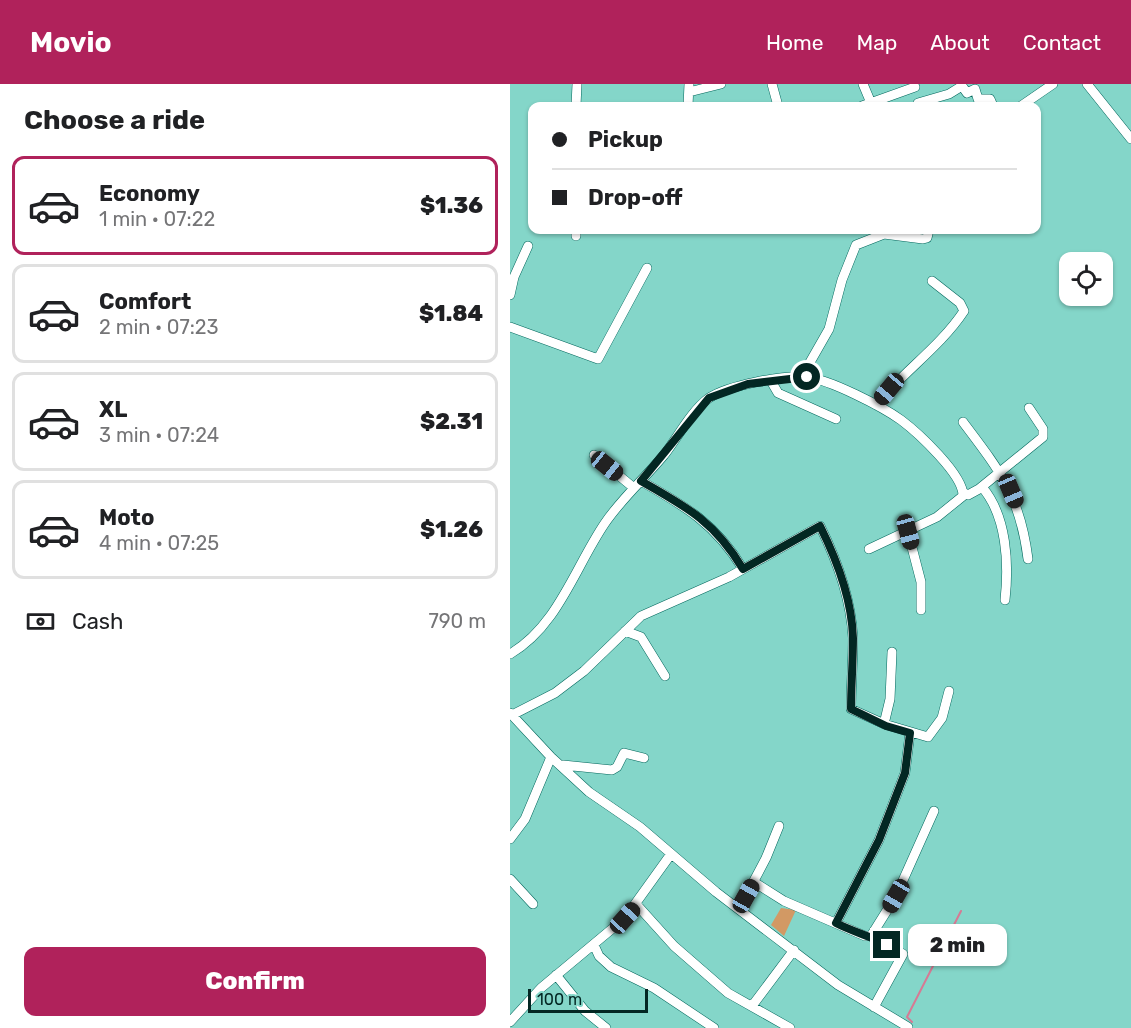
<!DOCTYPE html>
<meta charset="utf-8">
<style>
:root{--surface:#fff;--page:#f2f2f2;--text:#202124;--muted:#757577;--line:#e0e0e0;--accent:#b0225b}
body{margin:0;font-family:Rubik,sans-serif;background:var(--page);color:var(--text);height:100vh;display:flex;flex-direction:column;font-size:22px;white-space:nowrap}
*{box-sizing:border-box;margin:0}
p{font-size:20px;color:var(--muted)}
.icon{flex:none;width:33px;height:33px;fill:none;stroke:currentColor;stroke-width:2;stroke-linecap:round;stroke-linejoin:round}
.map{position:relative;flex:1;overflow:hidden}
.side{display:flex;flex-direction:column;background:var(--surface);width:510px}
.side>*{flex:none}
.hud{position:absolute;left:18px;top:18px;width:513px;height:132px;border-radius:12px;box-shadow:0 2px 4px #0004;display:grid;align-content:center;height:132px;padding:0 24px;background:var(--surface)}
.fabs{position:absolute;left:549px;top:168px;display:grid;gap:12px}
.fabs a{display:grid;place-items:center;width:54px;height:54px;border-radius:12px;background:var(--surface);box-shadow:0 2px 4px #0004;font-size:30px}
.scale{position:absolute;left:18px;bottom:15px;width:120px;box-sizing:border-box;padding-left:6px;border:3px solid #032723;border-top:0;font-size:16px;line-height:21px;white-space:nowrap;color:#032723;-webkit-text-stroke:4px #84d6c9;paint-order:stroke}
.end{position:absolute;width:27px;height:27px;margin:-14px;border:8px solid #032723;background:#fff;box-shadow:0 0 0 3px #fff}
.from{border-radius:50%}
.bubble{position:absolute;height:42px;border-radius:12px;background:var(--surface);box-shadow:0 2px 4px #0004;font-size:20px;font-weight:800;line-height:42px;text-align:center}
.car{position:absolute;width:18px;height:36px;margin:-18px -9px;border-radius:8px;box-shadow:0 0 4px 2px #0007;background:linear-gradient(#222 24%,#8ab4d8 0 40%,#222 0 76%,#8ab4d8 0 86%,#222 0)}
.hud b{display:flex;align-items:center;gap:21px;height:57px;font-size:22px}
.hud b+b{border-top:2px solid var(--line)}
.hud i{width:15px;height:15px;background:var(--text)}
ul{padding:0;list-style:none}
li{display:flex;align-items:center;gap:18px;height:99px;margin:0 12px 9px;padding:0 12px;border:3px solid var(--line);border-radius:12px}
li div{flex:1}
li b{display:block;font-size:22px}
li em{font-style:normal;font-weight:800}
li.active{border-color:var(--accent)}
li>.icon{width:54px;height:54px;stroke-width:1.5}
h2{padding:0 24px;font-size:27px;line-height:72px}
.pay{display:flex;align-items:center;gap:15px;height:66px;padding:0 24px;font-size:22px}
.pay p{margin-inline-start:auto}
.action{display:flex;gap:12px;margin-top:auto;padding:12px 24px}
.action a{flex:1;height:69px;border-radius:12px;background:var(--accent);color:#fff;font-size:24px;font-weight:800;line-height:69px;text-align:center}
header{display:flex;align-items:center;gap:36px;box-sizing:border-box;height:84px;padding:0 30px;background:var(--accent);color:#fff}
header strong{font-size:28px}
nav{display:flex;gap:33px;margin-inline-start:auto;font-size:21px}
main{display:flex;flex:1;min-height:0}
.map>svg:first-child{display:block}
.green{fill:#d29964}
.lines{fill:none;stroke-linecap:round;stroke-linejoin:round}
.stream{stroke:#d67a94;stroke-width:2}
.minor-casing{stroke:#00675c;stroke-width:10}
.minor{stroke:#fff;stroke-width:9}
.route{stroke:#032723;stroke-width:8}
</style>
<header>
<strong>Movio</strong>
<nav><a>Home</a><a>Map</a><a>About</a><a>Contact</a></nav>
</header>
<main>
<section class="side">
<h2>Choose a ride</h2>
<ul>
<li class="active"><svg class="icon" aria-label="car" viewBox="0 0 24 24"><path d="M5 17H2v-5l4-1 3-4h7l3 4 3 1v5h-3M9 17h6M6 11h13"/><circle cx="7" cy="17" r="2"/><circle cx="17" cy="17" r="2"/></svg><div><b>Economy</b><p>1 min · 07:22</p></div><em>$1.36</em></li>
<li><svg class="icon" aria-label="car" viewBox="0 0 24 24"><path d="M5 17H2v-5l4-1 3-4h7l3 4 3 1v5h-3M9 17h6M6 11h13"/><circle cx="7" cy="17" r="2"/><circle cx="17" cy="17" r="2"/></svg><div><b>Comfort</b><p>2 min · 07:23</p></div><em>$1.84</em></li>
<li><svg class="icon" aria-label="car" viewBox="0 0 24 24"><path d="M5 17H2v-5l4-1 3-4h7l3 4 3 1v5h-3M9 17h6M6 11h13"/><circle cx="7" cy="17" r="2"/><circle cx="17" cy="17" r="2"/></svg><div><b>XL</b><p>3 min · 07:24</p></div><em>$2.31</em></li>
<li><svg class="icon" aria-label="car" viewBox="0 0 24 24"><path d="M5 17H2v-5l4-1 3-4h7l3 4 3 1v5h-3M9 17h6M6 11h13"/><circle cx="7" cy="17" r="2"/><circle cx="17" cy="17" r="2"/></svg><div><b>Moto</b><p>4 min · 07:25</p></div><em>$1.26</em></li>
</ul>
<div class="pay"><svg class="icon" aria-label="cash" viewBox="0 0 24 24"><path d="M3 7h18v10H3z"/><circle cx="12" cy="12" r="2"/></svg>Cash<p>790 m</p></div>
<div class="action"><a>Confirm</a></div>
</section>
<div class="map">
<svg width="621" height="944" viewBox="0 0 621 944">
<rect width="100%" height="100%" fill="#84d6c9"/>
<path class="green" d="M 271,824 L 286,826 L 274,852 L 261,841 Z"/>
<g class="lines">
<path class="stream" d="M 402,938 L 397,933 L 451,827"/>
<g class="minor-casing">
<path id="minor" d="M 262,0 L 268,22
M 353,0 L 361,19
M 577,0 L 621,55
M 179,8 L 211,0
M 408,19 L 439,10 L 452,2 L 457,9 L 465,5 L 468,15 L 480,15 L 483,22
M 66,22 L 67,0
M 178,22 L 179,0
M 352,22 L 405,3
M 511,22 L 543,0
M 66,146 L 66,152
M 0,211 L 4,193 L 18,162
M 0,243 L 88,275 L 137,184
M 291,294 L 319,245 L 332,196 L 346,161 L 374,150 L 413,155 L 417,154 L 419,146
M 261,297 L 268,309 L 326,335
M 366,321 C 394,287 430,263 454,227 L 450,219 L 422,197
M 453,338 C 490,387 510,412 518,475
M 84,371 L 124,404
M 131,397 C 175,422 206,440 233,485
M 472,403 C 497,432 499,480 495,516
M 453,408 L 458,411 L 469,405 L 533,353 L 533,345 L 519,324
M 398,448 L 411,498 L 411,526
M 115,547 L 131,553 L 155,592
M 382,568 L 380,615 L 374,640 L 418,653 L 432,634 L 439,607
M 0,570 C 48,542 65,483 95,439 C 112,414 135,394 154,371 C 168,353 181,327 199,314 C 219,301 273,291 296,293 C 319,295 373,323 391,336 C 407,348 454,391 453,412 L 427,433 L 359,465
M 0,629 L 41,673 L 79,708 L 130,743 L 206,808 L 328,901 L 398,943
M 2,631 L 45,609 L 74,587 L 131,532 L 219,493 L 310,442 C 327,476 341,517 343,554 C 343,578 341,602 341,625 L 372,639
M 53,681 L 102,686 L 107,683 L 114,669 L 134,674
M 0,755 L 15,735 L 41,673
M 0,795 L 23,820
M 244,798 L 274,817 L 355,852 L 361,852 L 393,870 L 364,923
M 127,821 L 164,862 L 218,909 L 280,944
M 229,825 L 256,774 L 269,742
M 326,839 L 369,756 L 395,689 L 400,649
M 361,852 L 386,812 L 424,727
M 84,861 L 89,872 L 101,883 L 144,904 L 204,944
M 46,891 L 75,927 L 96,944
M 242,922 L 284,866
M 0,938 L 31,904 L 115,834 L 161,770"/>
</g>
<use href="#minor" class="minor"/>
</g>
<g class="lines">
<path class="route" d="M 297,293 L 238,300 L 199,314 L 131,397 C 177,423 205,438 233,485 L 310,442 C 327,476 342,517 343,554 C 343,578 341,602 341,625 L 376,642 L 400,649 L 395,689 L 369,756 L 326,839 C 343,848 361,852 377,861"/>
</g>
</svg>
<div class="fabs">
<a><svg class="icon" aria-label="locate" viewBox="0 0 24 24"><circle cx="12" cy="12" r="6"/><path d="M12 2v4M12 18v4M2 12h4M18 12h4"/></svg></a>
</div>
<div class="scale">100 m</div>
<i class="end from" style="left:297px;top:293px"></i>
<i class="end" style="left:377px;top:861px"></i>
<div class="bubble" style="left:398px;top:840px;width:99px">2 min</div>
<i class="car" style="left:379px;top:305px;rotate:220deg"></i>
<i class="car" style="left:97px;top:382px;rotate:129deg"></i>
<i class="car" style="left:501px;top:407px;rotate:157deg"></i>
<i class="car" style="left:398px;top:448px;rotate:165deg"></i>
<i class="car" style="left:236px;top:812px;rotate:29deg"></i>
<i class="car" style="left:386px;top:812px;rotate:210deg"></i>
<i class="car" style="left:115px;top:834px;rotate:42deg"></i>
<div class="hud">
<b><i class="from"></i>Pickup</b>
<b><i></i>Drop-off</b>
</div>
</div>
</main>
